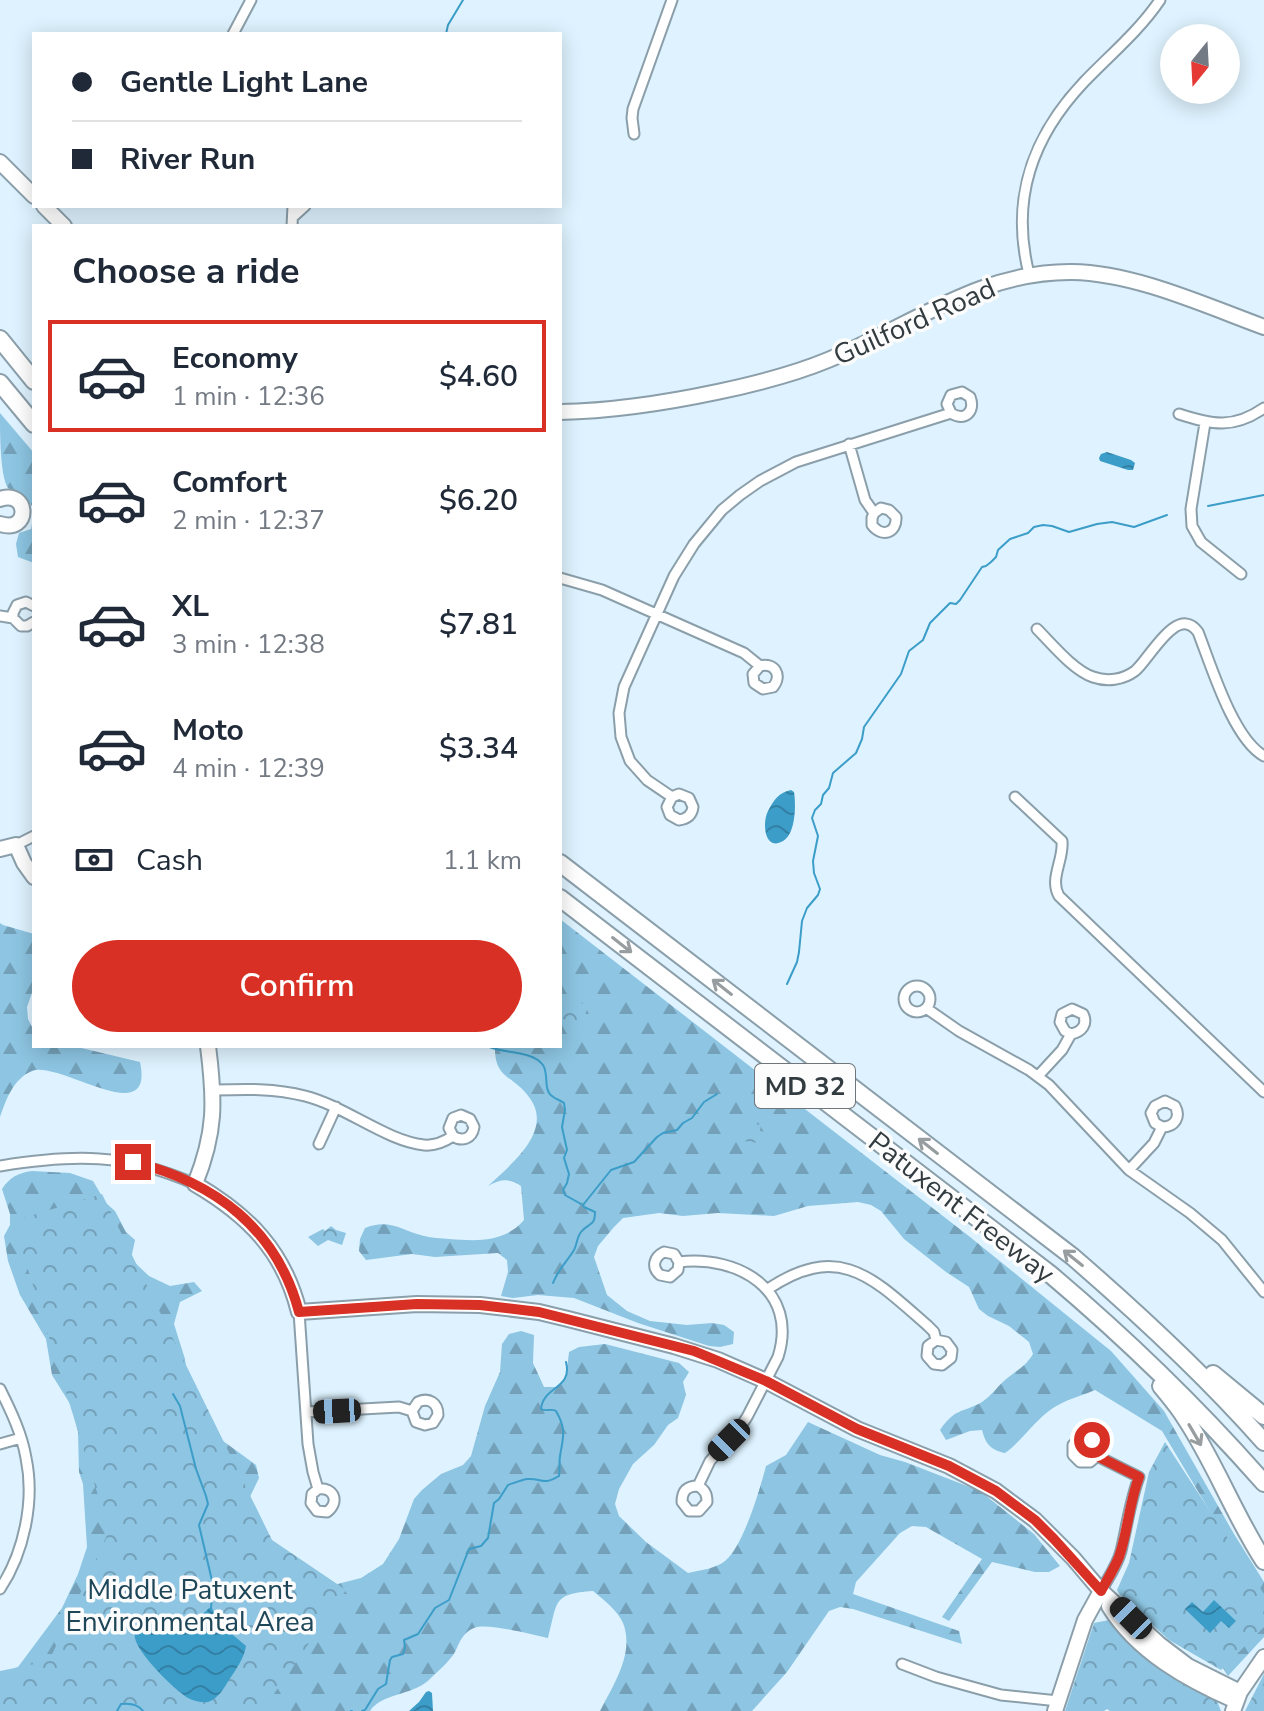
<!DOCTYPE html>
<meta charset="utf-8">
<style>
:root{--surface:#fff;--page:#f2f2f3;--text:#1f2937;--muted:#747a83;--line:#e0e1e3;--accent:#d93025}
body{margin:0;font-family:"Nunito Sans",sans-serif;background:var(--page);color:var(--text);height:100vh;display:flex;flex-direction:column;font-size:30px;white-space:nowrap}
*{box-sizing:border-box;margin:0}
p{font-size:26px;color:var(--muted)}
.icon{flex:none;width:44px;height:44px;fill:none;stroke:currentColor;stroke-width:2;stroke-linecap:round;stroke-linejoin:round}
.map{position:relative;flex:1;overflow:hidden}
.sheet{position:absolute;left:32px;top:224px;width:530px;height:824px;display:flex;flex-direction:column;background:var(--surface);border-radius:0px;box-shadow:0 4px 20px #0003}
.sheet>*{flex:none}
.hud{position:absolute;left:32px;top:32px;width:530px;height:176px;border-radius:0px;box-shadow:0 4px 20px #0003;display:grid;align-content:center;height:176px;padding:0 40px;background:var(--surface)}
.needle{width:52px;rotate:198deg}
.fabs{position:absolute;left:1160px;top:24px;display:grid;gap:16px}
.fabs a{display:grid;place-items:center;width:80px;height:80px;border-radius:50%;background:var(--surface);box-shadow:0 4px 20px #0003;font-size:40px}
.end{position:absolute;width:36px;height:36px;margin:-18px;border:10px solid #d93025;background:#fff;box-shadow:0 0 0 4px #fff}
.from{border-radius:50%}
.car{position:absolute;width:24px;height:48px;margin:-24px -12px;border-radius:10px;box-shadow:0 0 6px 2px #0007;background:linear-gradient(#222 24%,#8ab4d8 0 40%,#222 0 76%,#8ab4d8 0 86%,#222 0)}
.hud b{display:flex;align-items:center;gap:28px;height:76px;font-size:30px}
.hud b+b{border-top:2px solid var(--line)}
.hud i{width:20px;height:20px;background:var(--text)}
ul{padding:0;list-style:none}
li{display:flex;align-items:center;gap:24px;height:112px;margin:0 16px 12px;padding:0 24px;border:4px solid transparent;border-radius:0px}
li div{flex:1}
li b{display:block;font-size:30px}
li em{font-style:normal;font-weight:600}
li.active{border-color:var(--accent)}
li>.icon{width:72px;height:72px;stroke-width:1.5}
h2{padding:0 40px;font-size:36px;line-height:96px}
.pay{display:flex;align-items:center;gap:20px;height:88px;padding:0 40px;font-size:30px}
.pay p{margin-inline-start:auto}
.primary-button{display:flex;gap:16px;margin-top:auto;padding:16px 40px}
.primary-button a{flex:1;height:92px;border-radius:48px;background:var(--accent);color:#fff;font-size:32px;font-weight:600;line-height:92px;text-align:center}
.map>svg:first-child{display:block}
.forest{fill:url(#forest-firs)}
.park{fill:url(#park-crowns)}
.water{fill:url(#water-waves)}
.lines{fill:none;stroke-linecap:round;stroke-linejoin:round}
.stream{stroke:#3b9dc8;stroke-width:2}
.street-casing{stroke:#8b9faa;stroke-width:13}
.secondary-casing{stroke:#8b9faa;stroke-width:18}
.highway-casing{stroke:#8b9faa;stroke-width:20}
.street{stroke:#fff;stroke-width:9}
.secondary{stroke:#fff;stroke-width:14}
.highway{stroke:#fff;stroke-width:16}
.oneway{stroke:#989d9f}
.route{stroke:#d93025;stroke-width:10}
.labels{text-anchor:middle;stroke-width:7;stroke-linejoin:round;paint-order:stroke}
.shield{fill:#fcfcfc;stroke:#6f7578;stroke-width:2}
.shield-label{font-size:26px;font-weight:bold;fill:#323b3f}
.street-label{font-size:28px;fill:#323b3f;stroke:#fcfcfc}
.park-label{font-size:28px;fill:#1e4659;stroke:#fcfcfc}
</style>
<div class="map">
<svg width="1264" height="1711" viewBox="0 0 1264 1711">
<defs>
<pattern id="forest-firs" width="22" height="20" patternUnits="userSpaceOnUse" patternTransform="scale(2)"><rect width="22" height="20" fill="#8dc5e2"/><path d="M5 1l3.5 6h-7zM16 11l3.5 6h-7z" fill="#74a1b9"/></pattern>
<pattern id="park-crowns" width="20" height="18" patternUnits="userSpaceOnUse" patternTransform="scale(2)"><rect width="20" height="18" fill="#8dc5e2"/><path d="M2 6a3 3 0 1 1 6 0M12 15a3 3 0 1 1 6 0" fill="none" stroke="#74a1b9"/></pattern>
<pattern id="water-waves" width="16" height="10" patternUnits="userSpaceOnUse" patternTransform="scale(2)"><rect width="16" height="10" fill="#3b9dc8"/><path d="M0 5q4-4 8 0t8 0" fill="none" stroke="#3281a4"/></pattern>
</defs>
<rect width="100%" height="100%" fill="#def3ff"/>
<path class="forest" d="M 0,413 L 34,453 L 34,508 C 27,499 17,496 8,488 C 0,476 0,432 0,413 Z
M 34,514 L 34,563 L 18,557 L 16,544 L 19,533 L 31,529 Z
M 560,919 L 970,1237 L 1111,1351 L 1164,1411 L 1234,1534 L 1264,1582 L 1264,1602 L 1162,1431 L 1095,1390 C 1081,1396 1065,1400 1053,1408 C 1035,1420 1023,1440 1005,1453 C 991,1450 986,1445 982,1430 L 970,1431 L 946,1440 L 940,1430 C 955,1408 962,1413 982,1402 C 991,1396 997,1387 1005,1380 C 1016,1371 1026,1366 1033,1354 L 1029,1342 L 1009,1326 L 988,1316 L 979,1309 L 969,1287 L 946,1272 L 904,1239 L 881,1211 L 871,1205 L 858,1202 L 808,1206 L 774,1216 L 718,1213 L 683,1216 L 659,1213 L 623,1218 L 614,1227 L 598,1246 L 594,1257 L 607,1295 L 627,1311 L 650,1321 L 687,1325 L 712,1323 L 724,1325 L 734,1332 L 733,1344 L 720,1347 L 709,1346 L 638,1323 L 574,1298 L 538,1295 L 513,1298 L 501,1296 L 508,1272 L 507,1260 L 498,1253 L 435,1257 L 412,1254 L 366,1260 L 359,1251 L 360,1239 L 365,1228 C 389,1218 401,1230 424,1236 C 432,1238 441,1238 449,1239 C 477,1241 504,1243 524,1220 L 521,1186 C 509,1178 501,1179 488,1186 C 510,1165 555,1131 529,1097 C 513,1075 494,1079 495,1046 L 560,1046 Z
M 0,923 L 3,925 L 34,934 L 34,987 L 27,1007 L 28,1019 L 34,1031 L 34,1046 L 73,1046 L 140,1062 C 155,1132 59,1060 32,1071 C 13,1079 6,1100 0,1117 Z
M 32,1171 L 70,1173 L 93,1181 L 106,1203 L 115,1211 L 126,1232 L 135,1240 L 131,1259 L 149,1276 L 170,1286 L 194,1282 L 202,1291 L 180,1302 L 174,1324 L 185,1359 L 189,1395 L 208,1430 L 256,1465 L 259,1478 L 248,1501 L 265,1541 L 314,1590 L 361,1578 L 383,1564 L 399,1539 L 414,1499 L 422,1490 L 441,1474 L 463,1465 L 471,1456 L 485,1406 L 500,1372 L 502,1344 L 509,1334 L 521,1331 L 534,1335 L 533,1363 L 544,1387 L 556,1387 L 566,1378 L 569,1352 L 579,1347 L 605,1344 L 679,1363 L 689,1372 L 683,1382 L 686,1395 L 678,1418 L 668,1425 L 654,1445 L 633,1464 L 619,1489 L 615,1504 L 619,1516 L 646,1542 L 688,1573 C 700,1570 715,1569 725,1561 C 743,1547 760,1489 766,1466 L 786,1455 L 808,1422 L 880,1455 L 905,1462 L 980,1491 L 1034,1534 L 1060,1566 L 1049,1572 L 1035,1572 L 992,1562 L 949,1621 L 942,1617 L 982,1559 L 926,1527 L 912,1526 L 900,1533 L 856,1582 L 853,1594 L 959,1631 L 962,1644 L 853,1609 L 840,1607 L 829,1611 L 787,1672 L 752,1711 L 600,1711 C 613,1685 635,1653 623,1623 C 618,1611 603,1599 593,1591 C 552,1594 558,1601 548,1638 C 532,1635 487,1622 474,1628 C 462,1633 460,1642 455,1652 C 450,1661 437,1672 429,1680 C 411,1696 382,1693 370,1711 L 0,1711 L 0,1675 L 18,1667 L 62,1608 L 78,1574 L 87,1547 L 83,1484 L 79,1472 L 78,1432 L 72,1407 L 52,1375 L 46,1339 L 20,1295 L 8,1261 L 4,1236 L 10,1225 L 10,1214 L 2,1189 C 10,1177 18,1173 32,1171 Z
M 1264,1621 L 1264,1637 L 1228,1676 L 1219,1662 Z"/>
<path class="park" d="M 565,999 L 588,1005 L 580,1034 L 567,1030 L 569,1021 L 560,1018 Z
M 753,1124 L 761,1125 L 760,1131 L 766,1132 L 765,1144 L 729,1139 L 730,1128 L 752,1131 Z
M 102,1194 L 272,1540 L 346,1590 L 262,1711 L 0,1711 L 0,1671 L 49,1661 L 109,1531 L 13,1221 Z
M 331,1226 L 336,1230 L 346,1233 L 342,1245 L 328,1240 L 318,1246 L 308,1237 L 323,1229 L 325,1231 Z
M 1165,1442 L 1264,1594 L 1264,1627 L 1221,1670 L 1169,1640 L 1120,1595 L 1117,1590 L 1129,1563 L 1149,1472 Z
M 1109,1620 C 1142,1654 1174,1680 1217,1701 L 1221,1711 L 1110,1711 L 1107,1709 L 1104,1711 L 1065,1711 L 1094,1623 Z
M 1264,1674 L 1264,1711 L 1245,1711 Z"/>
<path class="water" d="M 1107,452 L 1131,460 L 1135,463 L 1133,470 L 1128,470 L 1100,461 L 1099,458 L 1101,454 Z
M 791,790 L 794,792 C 796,804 796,834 783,841 C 764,852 762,822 768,811 C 774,800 778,793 791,790 Z
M 1214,1600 L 1236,1621 L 1229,1628 L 1221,1621 L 1210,1633 L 1185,1609 L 1192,1602 L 1203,1612 Z
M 209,1608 L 212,1608 C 218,1626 233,1634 246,1646 C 244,1659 236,1669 229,1680 C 224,1688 218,1699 208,1702 C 202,1703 195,1701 190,1699 C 177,1693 130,1647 135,1633 C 140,1618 187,1623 200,1616 C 202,1615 207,1610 209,1608 Z
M 429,1691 L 432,1693 L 433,1711 L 409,1711 L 419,1702 L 426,1692 Z"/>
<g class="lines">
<path class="stream" d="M 446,34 L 448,25 L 463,0
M 1208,506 L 1264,495
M 787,984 L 797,962 L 799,952 L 802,921 L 807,908 L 818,895 L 820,889 L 814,873 L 813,861 L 818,836 L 812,818 L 815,810 L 821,804 L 823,795 L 829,788 L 833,773 L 856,753 L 862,739 L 864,727 L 901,674 L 909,651 L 923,640 L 930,623 L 950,603 L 956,604 L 960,600 L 982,567 L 986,566 L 991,562 L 996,557 L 998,550 L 1010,539 L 1028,533 L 1034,527 L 1043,525 L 1052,526 L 1069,532 L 1097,524 L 1112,522 L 1134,527 L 1167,515
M 462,1046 L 464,1046
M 487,1046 C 503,1054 532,1050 543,1065 C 549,1074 543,1090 552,1096 C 555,1099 560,1100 564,1103 L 565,1110 L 562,1127 L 567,1150 L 564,1158 L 569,1174 L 567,1183 L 563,1190 L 565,1195 L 581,1204
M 553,1283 C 559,1268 566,1263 574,1250 C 577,1244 577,1237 581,1232 C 589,1222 595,1227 595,1212 L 584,1207 L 583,1205 L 611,1170 L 634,1162 L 657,1137 L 663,1133 L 677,1130 L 683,1123 L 692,1118 L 704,1102 L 717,1094
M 173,1394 L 180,1406 L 196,1469 L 206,1496 L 208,1504 L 199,1525 L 213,1585 L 211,1608
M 117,1711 L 121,1704 C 129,1703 138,1704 143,1711
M 351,1711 L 352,1711
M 362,1711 L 365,1710 L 378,1689 L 386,1684 L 390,1660 L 392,1657 L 403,1654 L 405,1648 L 404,1640 L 418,1634 L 435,1608 L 449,1600 L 469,1549 L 481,1546 L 488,1538 L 494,1503 L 499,1499 L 508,1485 C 514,1483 521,1480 527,1479 C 543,1478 542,1486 559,1476 C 560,1469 559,1463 560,1456 C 563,1437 567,1430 556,1411 C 551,1408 546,1412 541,1409 C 543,1386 573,1389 566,1362"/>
<g class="street-casing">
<path id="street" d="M 233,34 L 251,0
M 634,134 L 632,118 L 633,109 L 672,0
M 293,217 L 305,206
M 292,226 L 293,206
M 1029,274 C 1010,199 1032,137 1084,82 C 1110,55 1139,31 1160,0
M 1179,414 C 1212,425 1234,429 1264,408
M 1205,423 L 1191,509 L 1192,526 L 1201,542 L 1241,574
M 849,444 L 865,500 L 874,513 L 872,518 L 872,525 C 882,538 897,533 896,517 L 889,510 L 881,508 L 874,513
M 560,578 L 602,590 L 744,653 L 760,666 C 774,662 783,675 773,687 L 763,689 L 754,683 L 753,674 L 760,666
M 0,616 L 13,618 L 21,626 L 27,626 L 34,622
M 13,618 L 13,613 L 17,605 L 26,602 L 34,606
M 1037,629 C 1052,644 1073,670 1093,677 C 1107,682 1123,680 1135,671 C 1149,660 1177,603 1198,632 C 1211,665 1233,739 1264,756
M 672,797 L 679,794 L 689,798 L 693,807 C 692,815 687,819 679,820 L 670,815 L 667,807 L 672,797 L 647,780 L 630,761 L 621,737 L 619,713 L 624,687 L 674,576 L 694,544 L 722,510 L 740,495 L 760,481 L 796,462 L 951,413 C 964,422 976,412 970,397 L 962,392 L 951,395 L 947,404 L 951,413
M 1015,797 L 1062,841 C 1064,860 1049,879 1059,896 L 1264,1092
M 16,845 L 34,836
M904 999a13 13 0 1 1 26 0a13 13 0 1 1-26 0Z
M 926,1008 L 959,1031 L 1029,1070 L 1049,1085 L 1129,1170 L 1190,1213 L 1222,1240 L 1264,1292
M 1038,1076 L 1062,1050 L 1071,1034 C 1082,1032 1088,1024 1083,1014 L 1072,1009 L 1062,1014 L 1060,1022 L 1065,1031 L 1071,1034
M 214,1090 C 245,1089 275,1088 305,1096 C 345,1106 386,1141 424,1145 C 435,1146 444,1142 453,1136 C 462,1142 472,1139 474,1127 L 470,1119 L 461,1115 L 453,1118 L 449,1128 L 453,1136
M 319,1144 L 336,1107
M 0,1166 C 74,1154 125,1153 195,1184
M 1129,1170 L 1154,1143 L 1162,1127 C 1175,1127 1181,1117 1175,1106 L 1165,1101 L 1155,1106 L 1151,1113 L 1155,1123 L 1162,1127
M 679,1262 L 674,1254 L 664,1252 C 654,1257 651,1267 660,1275 L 670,1277 L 678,1270 L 679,1262 C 738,1255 799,1290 778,1357 L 747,1417 L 739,1429 L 710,1461 L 698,1486 C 687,1486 682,1491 682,1502 L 689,1511 L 699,1511 L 707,1502 C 707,1494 705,1490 698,1486
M 768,1289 C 840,1241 873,1278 928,1326 L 934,1332 L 936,1340 L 928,1346 L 927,1356 L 934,1364 L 942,1365 L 951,1358 L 952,1350 L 946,1342 L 936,1340
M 299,1312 L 308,1444 L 313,1472 L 318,1489 C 334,1487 340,1502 327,1512 L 317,1511 L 311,1503 L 312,1494 L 318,1489
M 0,1389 C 11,1411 22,1434 26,1458 C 35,1501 24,1553 0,1589
M 307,1412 L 399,1407 L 412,1411 L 416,1422 L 425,1425 L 433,1423 L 438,1415 C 438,1403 429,1397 418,1402 L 412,1411
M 0,1444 L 21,1438
M 1097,1456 L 1090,1462 L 1080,1462 L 1073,1455 L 1073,1445 C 1083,1432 1100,1439 1097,1456 L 1139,1477 C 1130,1501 1127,1526 1121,1551 C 1117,1566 1108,1578 1101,1591
M 902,1664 L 936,1677 L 1001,1695 L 1058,1701"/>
</g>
<g class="secondary-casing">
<path id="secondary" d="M 0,162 L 34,196
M 44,206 L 64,226
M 560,412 C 613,411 665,403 717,392 C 755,384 792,375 828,360 C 910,327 979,271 1072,272 C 1135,273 1204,305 1264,327
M 0,499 C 29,489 31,534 0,524
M 0,849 L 16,845 L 24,863 L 34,877
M 208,1046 C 215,1101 216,1132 195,1184 C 248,1215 284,1251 299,1312 L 417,1304 L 480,1305 L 539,1312 L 568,1319 L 674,1346 L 718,1360 L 766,1381 L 857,1429 L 949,1466 L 996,1491 L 1035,1520 L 1073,1558 L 1101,1591 L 1159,1644 L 1188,1666 L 1240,1692
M 1109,1606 C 1137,1652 1188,1680 1236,1701
M 1055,1711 L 1085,1620 L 1101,1591
M 1233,1711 L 1240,1692 L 1264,1657"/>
</g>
<g class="highway-casing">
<path id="highway" d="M 0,339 L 34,381
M 0,383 L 34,424
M 560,863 L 1073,1257 C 1140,1315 1205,1375 1264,1442
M 560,898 L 1050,1274 C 1127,1339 1198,1408 1264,1483
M 1213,1374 L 1264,1416
M 1161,1386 C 1169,1396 1177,1405 1184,1416 C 1215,1462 1234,1515 1264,1561"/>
</g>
<use href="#street" class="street"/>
<use href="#secondary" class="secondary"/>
<use href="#highway" class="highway"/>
</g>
<defs><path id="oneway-shaft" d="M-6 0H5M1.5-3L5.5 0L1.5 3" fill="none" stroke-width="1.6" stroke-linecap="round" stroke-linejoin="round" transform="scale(2)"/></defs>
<g class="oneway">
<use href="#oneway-shaft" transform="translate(622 945) rotate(38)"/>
<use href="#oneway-shaft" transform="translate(722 987) rotate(-142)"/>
<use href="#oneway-shaft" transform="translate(928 1146) rotate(-142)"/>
<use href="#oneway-shaft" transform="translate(1073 1258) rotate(-141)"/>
<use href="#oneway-shaft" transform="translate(1195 1435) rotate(60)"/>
</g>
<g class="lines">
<path class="route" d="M 133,1162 C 215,1182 277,1229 299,1312 L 417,1304 L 480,1305 L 539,1312 L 694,1351 L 766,1381 L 857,1429 L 949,1466 L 996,1491 L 1035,1520 L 1054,1539 L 1101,1591 C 1107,1580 1114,1569 1119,1557 C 1128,1531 1129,1503 1139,1477 L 1097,1456 L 1098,1450 L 1092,1440"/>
</g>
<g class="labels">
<rect class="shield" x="755" y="1064" width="100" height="44" rx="6"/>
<g class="shield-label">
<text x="805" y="1095">MD 32</text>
</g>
<g class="street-label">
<text transform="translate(914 321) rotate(-24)" y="10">Guilford Road</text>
<text transform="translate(962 1207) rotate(38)" y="10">Patuxent Freeway</text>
</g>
<g class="park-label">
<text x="190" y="1599">Middle Patuxent<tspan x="190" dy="32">Environmental Area</tspan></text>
</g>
</g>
</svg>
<div class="fabs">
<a><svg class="needle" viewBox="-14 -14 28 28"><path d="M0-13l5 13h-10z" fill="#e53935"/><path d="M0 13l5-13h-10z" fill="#747a83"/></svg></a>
</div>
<i class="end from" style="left:1092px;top:1440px"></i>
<i class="end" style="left:133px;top:1162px"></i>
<i class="car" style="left:337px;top:1411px;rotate:267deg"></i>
<i class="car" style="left:729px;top:1440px;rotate:225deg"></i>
<i class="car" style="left:1131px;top:1618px;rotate:315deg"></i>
<div class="hud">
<b><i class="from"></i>Gentle Light Lane</b>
<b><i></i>River Run</b>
</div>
<section class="sheet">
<h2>Choose a ride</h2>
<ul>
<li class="active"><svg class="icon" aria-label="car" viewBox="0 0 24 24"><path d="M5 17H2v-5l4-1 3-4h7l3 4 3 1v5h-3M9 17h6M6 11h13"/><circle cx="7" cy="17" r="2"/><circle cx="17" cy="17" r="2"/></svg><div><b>Economy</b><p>1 min · 12:36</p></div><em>$4.60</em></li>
<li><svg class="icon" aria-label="car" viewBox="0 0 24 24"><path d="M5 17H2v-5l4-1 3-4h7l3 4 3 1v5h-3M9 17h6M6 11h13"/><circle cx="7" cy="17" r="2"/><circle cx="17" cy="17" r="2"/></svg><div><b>Comfort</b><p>2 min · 12:37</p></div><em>$6.20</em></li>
<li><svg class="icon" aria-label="car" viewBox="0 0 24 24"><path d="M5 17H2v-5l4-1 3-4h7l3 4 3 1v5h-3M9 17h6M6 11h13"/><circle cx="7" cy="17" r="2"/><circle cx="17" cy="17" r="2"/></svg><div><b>XL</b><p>3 min · 12:38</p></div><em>$7.81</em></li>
<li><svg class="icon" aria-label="car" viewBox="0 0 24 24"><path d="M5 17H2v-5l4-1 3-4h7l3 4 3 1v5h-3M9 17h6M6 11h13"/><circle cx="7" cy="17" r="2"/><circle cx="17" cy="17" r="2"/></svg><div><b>Moto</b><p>4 min · 12:39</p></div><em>$3.34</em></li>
</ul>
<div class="pay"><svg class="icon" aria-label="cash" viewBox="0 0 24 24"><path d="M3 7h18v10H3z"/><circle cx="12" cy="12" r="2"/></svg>Cash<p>1.1 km</p></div>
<div class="primary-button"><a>Confirm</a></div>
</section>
</div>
